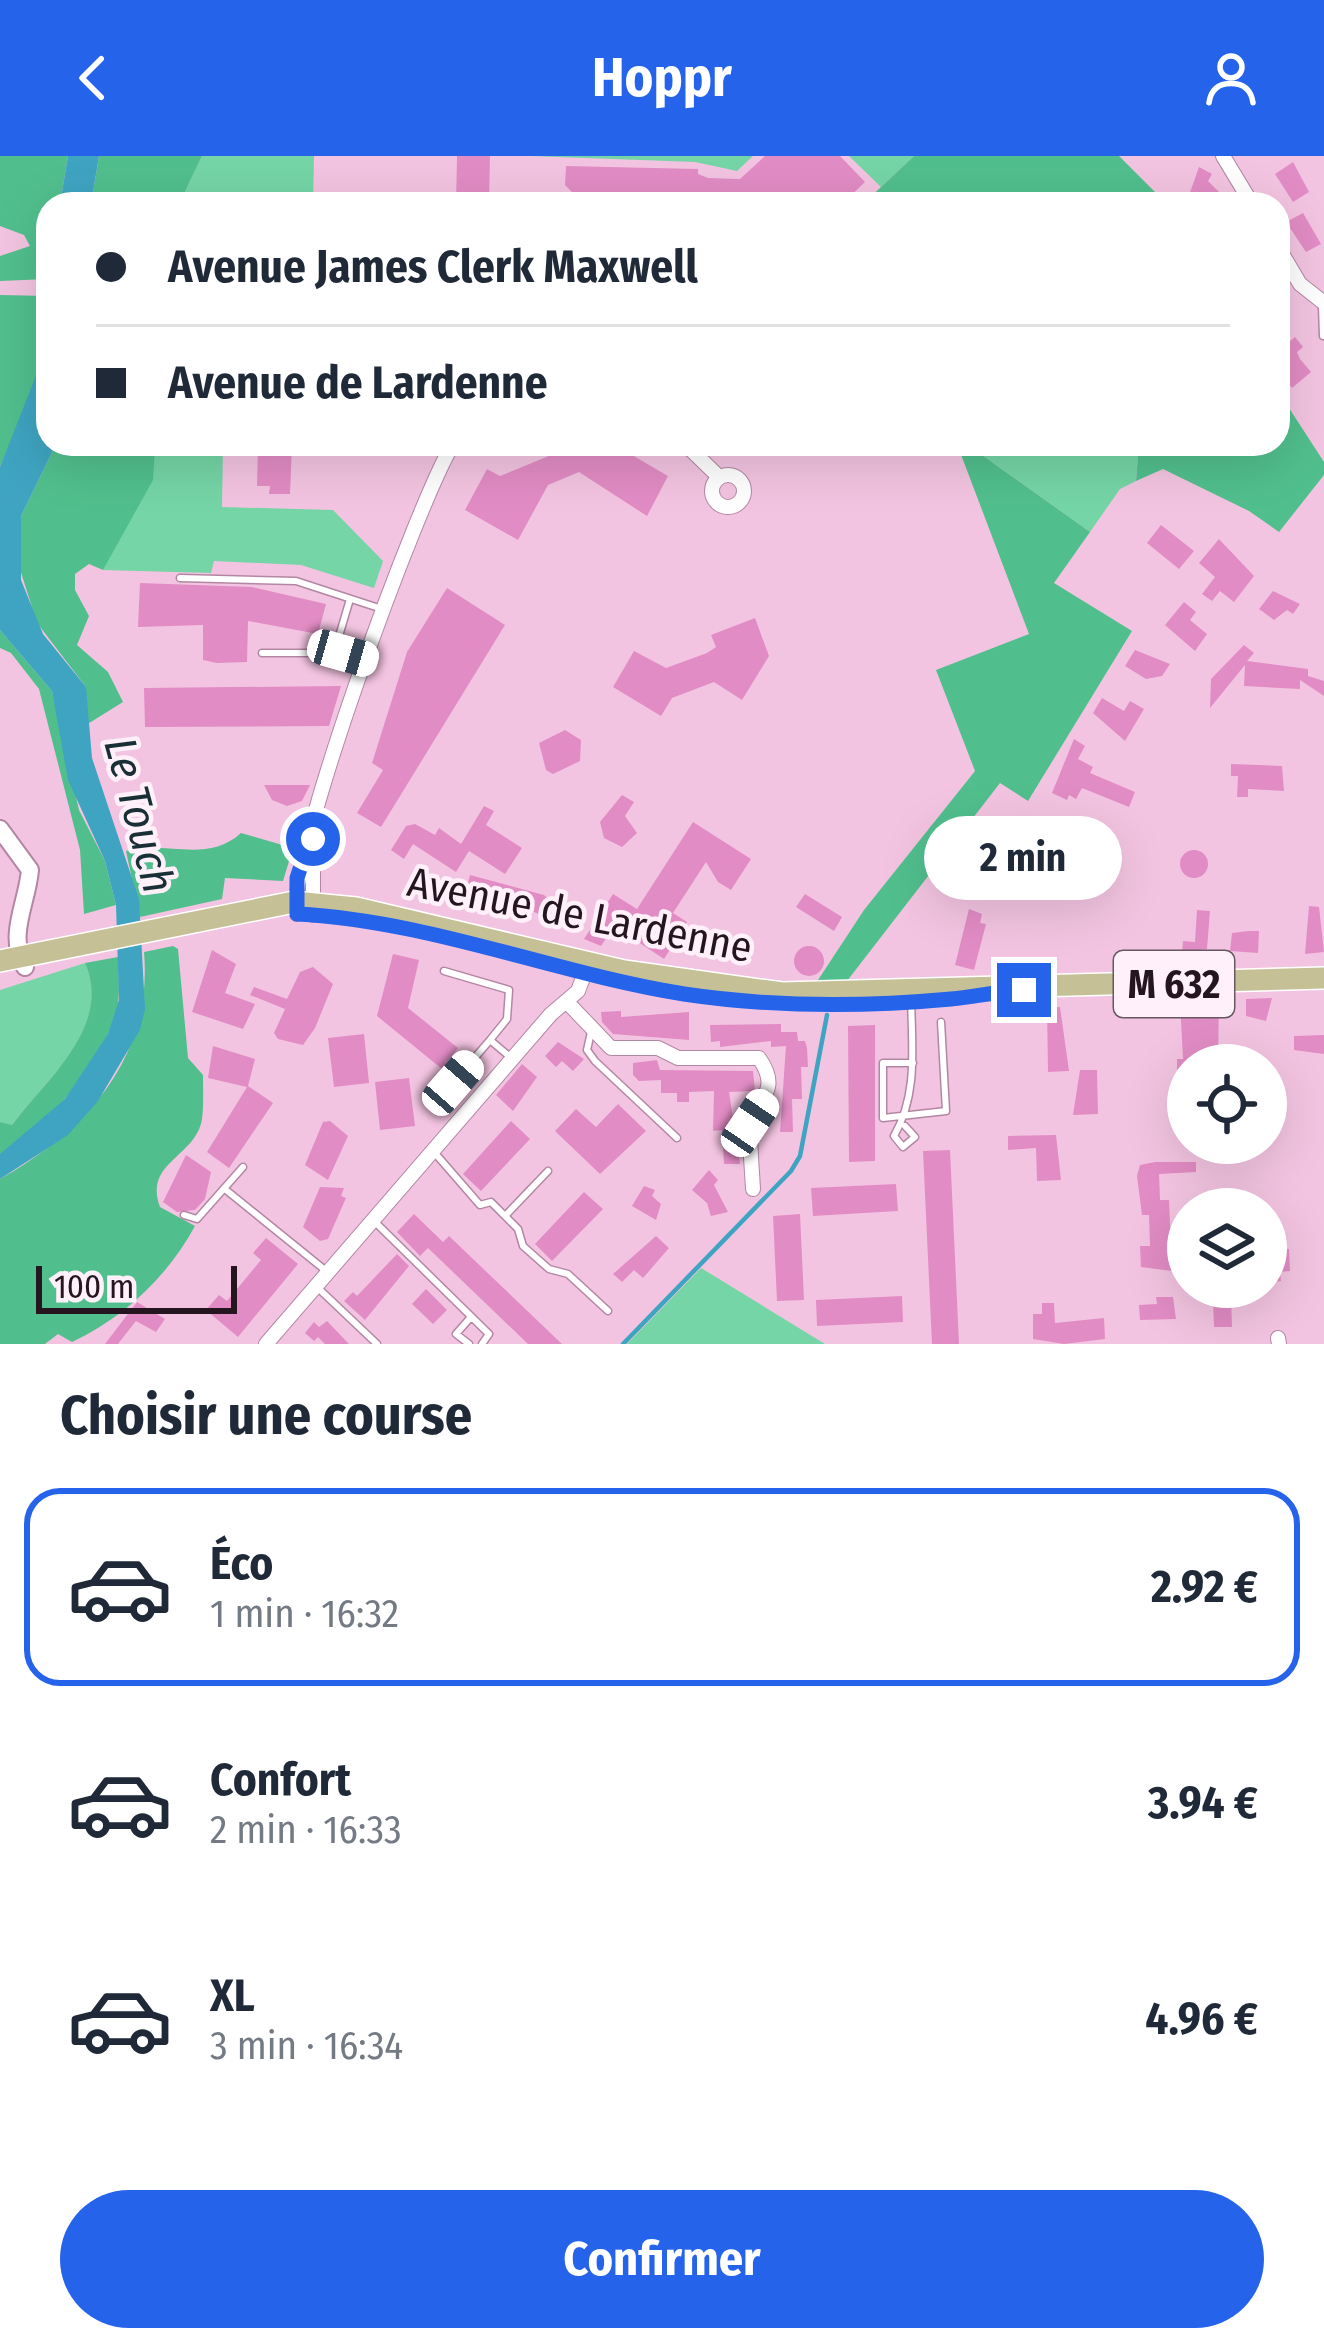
<!DOCTYPE html>
<html lang="fr">
<meta charset="utf-8">
<style>
:root{--surface:#fff;--page:#f6f6f7;--text:#1f2937;--muted:#747a83;--line:#e0e1e3;--accent:#2563eb}
body{margin:0;font-family:"Fira Sans Condensed",sans-serif;background:var(--page);color:var(--text);height:100vh;display:flex;flex-direction:column;font-size:45px;white-space:nowrap}
*{box-sizing:border-box;margin:0}
p{font-size:39px;color:var(--muted)}
.icon{flex:none;width:66px;height:66px;fill:none;stroke:currentColor;stroke-width:2;stroke-linecap:round;stroke-linejoin:round}
.map{position:relative;height:1188px;overflow:hidden}
.details{display:flex;flex-direction:column;background:var(--surface);flex:1}
.details>*{flex:none}
.guide{position:absolute;left:36px;top:36px;width:1254px;height:264px;border-radius:36px;box-shadow:0 12px 48px #0002;display:grid;align-content:center;height:264px;padding:0 60px;background:var(--surface)}
.tools{position:absolute;left:1167px;top:888px;display:grid;gap:24px}
.tools a{display:grid;place-items:center;width:120px;height:120px;border-radius:50%;background:var(--surface);box-shadow:0 12px 48px #0002;font-size:60px}
.scale{position:absolute;left:36px;bottom:30px;width:201px;box-sizing:border-box;padding-left:12px;border:6px solid #25151f;border-top:0;font-size:33px;line-height:42px;white-space:nowrap;color:#25151f;-webkit-text-stroke:9px #fff0f9;paint-order:stroke}
.end{position:absolute;width:54px;height:54px;margin:-27px;border:15px solid #2563eb;background:#fff;box-shadow:0 0 0 6px #fff}
.from{border-radius:50%}
.bubble{position:absolute;height:84px;border-radius:42px;background:var(--surface);box-shadow:0 12px 48px #0002;font-size:39px;font-weight:700;line-height:84px;text-align:center}
.car{position:absolute;width:36px;height:72px;margin:-36px -18px;border-radius:15px;box-shadow:0 0 9px 3px #0007;background:linear-gradient(#fff 24%,#345 0 40%,#fff 0 76%,#345 0 86%,#fff 0)}
.guide b{display:flex;align-items:center;gap:42px;height:114px;font-size:45px}
.guide b+b{border-top:3px solid var(--line)}
.guide i{width:30px;height:30px;background:var(--text)}
ul{padding:0;list-style:none}
li{display:flex;align-items:center;gap:36px;height:198px;margin:0 24px 18px;padding:0 36px;border:6px solid transparent;border-radius:36px}
li div{flex:1}
li b{display:block;font-size:45px}
li em{font-style:normal;font-weight:700}
li.current{border-color:var(--accent)}
li>.icon{width:108px;height:108px;stroke-width:1.5}
h2{padding:0 60px;font-size:54px;line-height:144px}
.primary-button{display:flex;gap:24px;margin-top:auto;padding:24px 60px}
.primary-button a{flex:1;height:138px;border-radius:72px;background:var(--accent);color:#fff;font-size:48px;font-weight:700;line-height:138px;text-align:center}
header{display:flex;justify-content:space-between;align-items:center;height:156px;padding:0 60px;background:var(--accent);color:#fff;font-size:54px;font-weight:700}
.map>svg:first-child{display:block}
.green{fill:#75d5a6}
.forest{fill:#51bf8d}
.water{fill:#3fa4c1}
.lines{fill:none;stroke-linecap:round;stroke-linejoin:round}
.stream{stroke:#3fa4c1;stroke-width:4.5}
.building{fill:#e28cc5}
.service-casing{stroke:#b387a3;stroke-width:9}
.minor-casing{stroke:#b387a3;stroke-width:16}
.tertiary-casing{stroke:#b387a3;stroke-width:20}
.primary-casing{stroke:#fff;stroke-width:24}
.service{stroke:#fff;stroke-width:6}
.minor{stroke:#fff;stroke-width:14}
.tertiary{stroke:#fff;stroke-width:16}
.primary{stroke:#c6c097;stroke-width:21}
.route{stroke:#2563eb;stroke-width:15}
.labels{text-anchor:middle;stroke-width:9;stroke-linejoin:round;paint-order:stroke}
.shield{fill:#fff0f9;stroke:#665760;stroke-width:3}
.shield-label{font-size:39px;font-weight:bold;fill:#25151f}
.street-label{font-size:42px;fill:#25151f;stroke:#fff0f9}
.water-label{font-size:45px;font-style:italic;fill:#192f36;stroke:#fff0f9}
</style>
<header><svg class="icon" aria-label="back" viewBox="0 0 24 24"><path d="M15 5l-7 7 7 7"/></svg>Hoppr<svg class="icon" aria-label="person" viewBox="0 0 24 24"><circle cx="12" cy="8" r="4"/><path d="M4 21q1-7 8-7t8 7"/></svg></header>
<div class="map">
<svg width="1324" height="1188" viewBox="0 0 1324 1188">
<rect width="100%" height="100%" fill="#f3c4e1"/>
<path class="green" d="M 202,0 L 314,0 L 313,48 L 179,48 Z
M 531,0 L 753,0 L 737,15 L 695,6 Z
M 849,0 L 914,0 L 881,31 Z
M 153,288 L 223,288 L 222,351 L 333,354 L 383,405 L 374,432 L 301,409 L 214,405 L 211,417 L 103,414 Z
M 976,288 L 1139,288 L 1136,325 L 1120,333 L 1090,376 L 982,299 Z
M 85,807 C 114,871 44,925 11,970 L 0,966 L 0,834 Z
M 701,1112 L 825,1188 L 627,1188 Z"/>
<path class="forest" d="M 0,0 L 68,0 L 60,48 L 48,48 L 48,123 L 0,125 L 0,100 L 30,90 L 24,79 L 0,70 Z
M 99,0 L 202,0 L 179,48 L 91,48 Z
M 914,0 L 1119,0 L 1167,48 L 863,48 Z
M 0,139 L 48,140 L 44,207 L 0,311 Z
M 1278,235 L 1324,306 L 1324,319 L 1279,376 L 1249,355 L 1163,313 L 1136,325 L 1139,288 L 1278,288 Z
M 56,288 L 155,291 L 153,324 L 103,414 L 89,408 L 75,418 L 75,434 L 89,460 L 77,489 L 108,516 L 123,546 L 86,569 L 86,531 L 37,467 L 18,407 L 21,360 Z
M 957,288 L 976,288 L 982,299 L 1090,376 L 1054,427 L 1132,475 L 1028,645 L 1000,627 L 847,825 L 818,824 L 864,754 L 975,615 L 936,514 L 1029,478 Z
M 0,474 L 52,535 L 79,654 L 105,705 L 116,749 L 84,758 L 80,694 L 39,533 L 11,497 L 0,492 Z
M 241,677 L 293,692 L 283,725 L 225,722 L 222,743 L 140,761 L 126,695 C 166,684 207,708 241,677 Z
M 173,790 L 178,793 L 188,902 L 203,919 C 203,933 204,957 201,968 C 191,1002 144,1008 160,1051 L 195,1070 C 167,1121 125,1161 72,1186 L 58,1178 L 45,1188 L 0,1188 L 0,1023 C 87,974 153,901 144,796 Z
M 118,801 C 118,820 121,840 116,859 C 105,897 39,987 0,998 L 0,966 L 12,969 C 45,924 113,871 85,807 Z"/>
<path class="water" d="M 68,0 L 99,0 L 91,48 L 60,48 Z
M 48,189 L 48,288 L 56,288 L 21,360 L 21,424 L 43,478 L 86,531 L 92,602 L 139,743 L 145,853 L 140,874 L 98,945 L 68,979 L 0,1023 L 0,998 L 65,943 L 108,878 L 119,844 L 116,749 L 105,705 L 68,624 L 52,535 L 0,474 L 0,311 Z"/>
<g class="lines">
<path class="stream" d="M 623,1188 L 791,1015 L 800,1000 L 827,859"/>
</g>
<path class="building" d="M 457,0 L 490,0 L 489,48 L 456,48 Z
M 765,0 L 840,0 L 865,26 L 842,48 L 605,41 L 590,48 L 590,36 L 576,40 L 565,29 L 566,10 L 698,13 L 698,18 L 708,22 L 740,23 Z
M 1293,6 L 1309,36 L 1293,46 L 1275,18 Z
M 1199,11 L 1212,18 L 1208,25 L 1231,48 L 1201,48 L 1188,42 Z
M 1303,57 L 1321,88 L 1306,96 L 1286,66 Z
M 1295,181 L 1303,191 L 1297,196 L 1300,203 L 1311,216 L 1292,232 L 1278,215 L 1278,195 Z
M 258,288 L 292,288 L 290,338 L 269,338 L 270,330 L 257,330 Z
M 578,288 L 623,288 L 620,292 L 668,320 L 647,360 L 579,316 L 548,329 L 518,384 L 465,354 L 487,313 L 500,320 Z
M 1161,369 L 1194,395 L 1179,413 L 1147,387 Z
M 1219,383 L 1254,420 L 1234,446 L 1220,435 L 1212,445 L 1202,438 L 1215,421 L 1199,407 Z
M 140,427 L 252,431 L 326,448 L 318,478 L 248,465 L 247,506 L 217,507 L 203,504 L 203,469 L 138,471 Z
M 447,432 L 505,469 L 381,671 L 357,657 L 383,614 L 372,607 L 407,496 Z
M 1273,435 L 1300,448 L 1293,458 L 1287,454 L 1274,464 L 1259,453 Z
M 1184,446 L 1196,456 L 1190,464 L 1207,478 L 1195,495 L 1165,469 Z
M 755,462 L 769,500 L 742,544 L 714,526 L 672,542 L 661,560 L 613,531 L 634,495 L 666,512 L 707,497 L 716,491 L 711,479 Z
M 1244,489 L 1254,497 L 1247,505 L 1308,513 L 1308,520 L 1324,525 L 1324,540 L 1300,524 L 1300,533 L 1244,530 L 1245,509 L 1210,552 L 1211,523 Z
M 1135,494 L 1170,508 L 1162,520 L 1146,523 L 1125,510 Z
M 341,530 L 329,570 L 145,571 L 144,532 Z
M 1102,542 L 1124,555 L 1130,545 L 1144,553 L 1125,585 L 1093,557 Z
M 565,574 L 581,584 L 580,605 L 553,618 L 546,614 L 539,587 Z
M 1074,583 L 1085,590 L 1078,603 L 1093,611 L 1090,617 L 1135,636 L 1129,651 L 1082,632 L 1076,643 L 1069,639 L 1067,644 L 1052,637 Z
M 1231,608 L 1282,610 L 1284,635 L 1248,633 L 1248,641 L 1237,641 L 1238,620 L 1231,620 Z
M 264,629 L 310,629 L 302,645 L 287,650 L 272,644 Z
M 622,639 L 634,646 L 625,660 L 637,677 L 622,691 L 604,682 L 600,666 Z
M 484,650 L 494,655 L 486,669 L 522,692 L 505,718 L 469,695 L 456,716 L 413,688 L 404,703 L 391,694 L 406,670 L 415,668 L 435,679 L 439,672 L 461,688 Z
M 693,666 L 751,703 L 731,734 L 718,726 L 706,706 L 673,757 L 687,766 L 664,803 L 614,770 L 601,790 L 584,783 L 613,738 L 637,753 Z
M1180 708a14 14 0 1 1 28 0a14 14 0 1 1-28 0Z
M 470,719 L 544,739 L 562,755 L 556,765 L 529,754 L 523,764 L 464,743 Z
M 805,738 L 842,761 L 834,775 L 796,751 Z
M 1309,750 L 1319,751 L 1324,796 L 1305,798 Z
M 969,753 L 982,758 L 980,767 L 986,768 L 974,814 L 955,809 Z
M 1197,754 L 1210,755 L 1207,793 L 1182,796 L 1183,785 L 1195,786 Z
M 1248,775 L 1259,775 L 1258,797 L 1230,795 L 1232,777 Z
M794 805a15 15 0 1 1 30 0a15 15 0 1 1-30 0Z
M 212,794 L 236,808 L 225,837 L 255,848 L 243,873 L 192,856 Z
M 393,798 L 419,804 L 408,852 L 458,892 L 442,913 L 377,860 Z
M 313,811 L 333,828 L 315,872 L 303,889 L 278,883 L 274,877 L 285,853 L 250,839 L 254,831 L 287,843 L 300,816 Z
M 1272,842 L 1266,865 L 1246,860 L 1246,843 Z
M 1219,844 L 1218,909 L 1188,909 L 1188,924 L 1177,924 L 1177,903 L 1183,903 L 1180,846 Z
M 1060,851 L 1069,915 L 1048,916 L 1047,852 Z
M 621,855 L 621,861 L 689,856 L 689,884 L 613,878 L 602,866 L 601,856 Z
M 781,868 L 781,876 L 797,876 L 798,885 L 805,885 L 807,892 L 808,911 L 801,911 L 802,943 L 792,943 L 793,976 L 780,976 L 786,890 L 771,891 L 771,885 L 720,891 L 720,885 L 711,886 L 710,869 Z
M 875,869 L 875,1005 L 849,1006 L 848,870 Z
M 364,878 L 369,927 L 334,931 L 328,882 Z
M 1324,879 L 1324,898 L 1294,894 L 1294,880 Z
M 558,886 L 584,903 L 573,915 L 562,905 L 556,911 L 545,900 Z
M 213,890 L 255,903 L 248,930 L 273,947 L 229,1012 L 207,996 L 247,931 L 208,922 Z
M 657,904 L 660,914 L 753,915 L 755,935 L 729,936 L 740,1008 L 724,1008 L 722,974 L 713,975 L 714,935 L 689,936 L 689,946 L 677,946 L 677,937 L 661,937 L 661,924 L 639,925 L 633,919 L 633,907 Z
M 522,908 L 537,921 L 513,955 L 496,939 Z
M 1080,914 L 1097,914 L 1098,958 L 1073,959 Z
M 409,922 L 415,970 L 380,974 L 375,926 Z
M 618,948 L 646,975 L 600,1018 L 555,975 L 576,953 L 596,971 Z
M 330,965 L 348,980 L 328,1024 L 305,1009 L 323,966 Z
M 511,965 L 530,983 L 481,1035 L 463,1018 Z
M 1056,979 L 1061,1024 L 1037,1025 L 1036,992 L 1008,994 L 1008,980 Z
M 950,994 L 959,1188 L 932,1188 L 923,995 Z
M 186,999 L 211,1016 L 205,1043 L 195,1054 L 177,1056 L 163,1046 Z
M 1155,1006 L 1196,1006 L 1196,1016 L 1159,1018 L 1160,1044 L 1169,1044 L 1172,1115 L 1141,1111 L 1140,1090 L 1150,1090 L 1149,1059 L 1142,1059 L 1137,1020 L 1140,1009 Z
M 709,1014 L 718,1024 L 714,1029 L 728,1056 L 711,1060 L 707,1047 L 692,1034 Z
M 896,1028 L 898,1055 L 813,1060 L 811,1032 Z
M 644,1030 L 655,1034 L 652,1040 L 661,1048 L 656,1064 L 632,1050 Z
M 320,1031 L 344,1032 L 341,1040 L 346,1042 L 328,1083 L 320,1085 L 303,1071 Z
M 584,1036 L 603,1053 L 552,1105 L 535,1088 Z
M 414,1058 L 443,1086 L 449,1080 L 562,1188 L 528,1188 L 428,1092 L 420,1100 L 397,1076 Z
M 800,1058 L 804,1144 L 777,1145 L 773,1060 Z
M 656,1080 L 669,1092 L 643,1122 L 634,1114 L 622,1126 L 613,1118 Z
M 266,1082 L 298,1108 L 238,1181 L 206,1154 L 219,1139 L 227,1145 L 261,1104 L 253,1097 Z
M 1289,1093 L 1290,1115 L 1280,1116 L 1281,1125 L 1266,1127 L 1266,1094 Z
M 397,1098 L 409,1110 L 365,1164 L 344,1145 L 353,1136 L 357,1140 Z
M 426,1133 L 447,1154 L 433,1168 L 412,1148 Z
M 902,1140 L 903,1166 L 817,1170 L 816,1144 Z
M 1156,1141 L 1173,1141 L 1176,1163 L 1140,1164 L 1139,1149 L 1157,1148 Z
M 1231,1141 L 1232,1171 L 1214,1171 L 1213,1142 Z
M 137,1146 L 165,1163 L 156,1176 L 136,1165 L 118,1188 L 105,1188 Z
M 1042,1147 L 1054,1147 L 1055,1167 L 1104,1162 L 1105,1183 L 1064,1188 L 1033,1183 L 1033,1158 L 1042,1158 Z
M 314,1166 L 319,1171 L 327,1165 L 349,1188 L 325,1188 L 318,1181 L 314,1185 L 305,1177 Z"/>
<g class="lines">
<g class="service-casing">
<path id="service" d="M 1322,151 L 1323,180
M 180,422 L 296,425 L 382,453
M 262,497 L 343,497 L 363,503
M 334,497 L 350,443
M 444,815 L 509,834 L 507,863 L 490,884 L 509,900
M 591,876 L 587,894 L 595,905 L 677,982
M 913,907 L 883,907 L 883,962 L 946,955 L 941,866
M 453,927 L 490,884
M 905,970 L 915,981 L 903,991 L 894,980 C 918,938 912,893 911,841
M 434,996 L 480,1049 L 491,1046 L 518,1073 L 523,1090 L 549,1113 L 568,1118 L 608,1155
M 226,1034 L 325,1114
M 184,1059 L 197,1063 L 243,1011
M 505,1060 L 548,1015
M 375,1066 L 489,1178 L 482,1188
M 318,1132 L 377,1188
M 469,1188 L 456,1178 L 471,1161"/>
</g>
<g class="minor-casing">
<path id="minor" d="M 1223,0 L 1252,48
M 1278,91 L 1300,128 L 1324,147
M 685,288 L 719,321
M712 335a16 16 0 1 1 32 0a16 16 0 1 1-32 0Z
M 297,758 C 284,709 419,342 453,288
M 313,759 L 313,686
M 567,846 L 611,892 L 658,892 L 678,902 L 759,902 C 784,938 752,944 750,973 C 750,993 752,1014 753,1033
M 1278,1182 L 1279,1188
M 266,1188 L 551,858 L 578,835 L 589,806"/>
</g>
<g class="tertiary-casing">
<path id="tertiary" d="M 0,673 L 30,714 C 27,748 7,779 25,811"/>
</g>
<g class="primary-casing">
<path id="primary" d="M 0,805 L 294,746 L 356,752 L 624,815 L 782,837 L 1324,822"/>
</g>
<use href="#service" class="service"/>
<use href="#minor" class="minor"/>
<use href="#tertiary" class="tertiary"/>
<use href="#primary" class="primary"/>
</g>
<g class="lines">
<path class="route" d="M 313,683 L 312,676 L 297,722 L 297,758 C 431,765 553,817 684,838 C 771,851 864,851 951,843 C 976,841 999,835 1024,834"/>
</g>
<g class="labels">
<rect class="shield" x="1114" y="795" width="120" height="66" rx="9"/>
<g class="shield-label">
<text x="1174" y="842">M 632</text>
</g>
<g class="street-label">
<text transform="translate(580 758) rotate(11)" y="15">Avenue de Lardenne</text>
</g>
<g class="water-label">
<text transform="translate(140 659) rotate(75)" y="16">Le Touch</text>
</g>
</g>
</svg>
<div class="tools">
<a><svg class="icon" aria-label="locate" viewBox="0 0 24 24"><circle cx="12" cy="12" r="6"/><path d="M12 2v4M12 18v4M2 12h4M18 12h4"/></svg></a>
<a><svg class="icon" aria-label="layers" viewBox="0 0 24 24"><path d="M12 4l9 5-9 5-9-5zM3 14l9 5 9-5"/></svg></a>
</div>
<div class="scale">100 m</div>
<i class="end from" style="left:313px;top:683px"></i>
<i class="end" style="left:1024px;top:834px"></i>
<div class="bubble" style="left:924px;top:660px;width:198px">2 min</div>
<i class="car" style="left:343px;top:497px;rotate:106deg"></i>
<i class="car" style="left:453px;top:927px;rotate:41deg"></i>
<i class="car" style="left:750px;top:967px;rotate:34deg"></i>
<div class="guide">
<b><i class="from"></i>Avenue James Clerk Maxwell</b>
<b><i></i>Avenue de Lardenne</b>
</div>
</div>
<section class="details">
<h2>Choisir une course</h2>
<ul>
<li class="current"><svg class="icon" aria-label="car" viewBox="0 0 24 24"><path d="M5 17H2v-5l4-1 3-4h7l3 4 3 1v5h-3M9 17h6M6 11h13"/><circle cx="7" cy="17" r="2"/><circle cx="17" cy="17" r="2"/></svg><div><b>Éco</b><p>1 min · 16:32</p></div><em>2.92 €</em></li>
<li><svg class="icon" aria-label="car" viewBox="0 0 24 24"><path d="M5 17H2v-5l4-1 3-4h7l3 4 3 1v5h-3M9 17h6M6 11h13"/><circle cx="7" cy="17" r="2"/><circle cx="17" cy="17" r="2"/></svg><div><b>Confort</b><p>2 min · 16:33</p></div><em>3.94 €</em></li>
<li><svg class="icon" aria-label="car" viewBox="0 0 24 24"><path d="M5 17H2v-5l4-1 3-4h7l3 4 3 1v5h-3M9 17h6M6 11h13"/><circle cx="7" cy="17" r="2"/><circle cx="17" cy="17" r="2"/></svg><div><b>XL</b><p>3 min · 16:34</p></div><em>4.96 €</em></li>
</ul>
<div class="primary-button"><a>Confirmer</a></div>
</section>
